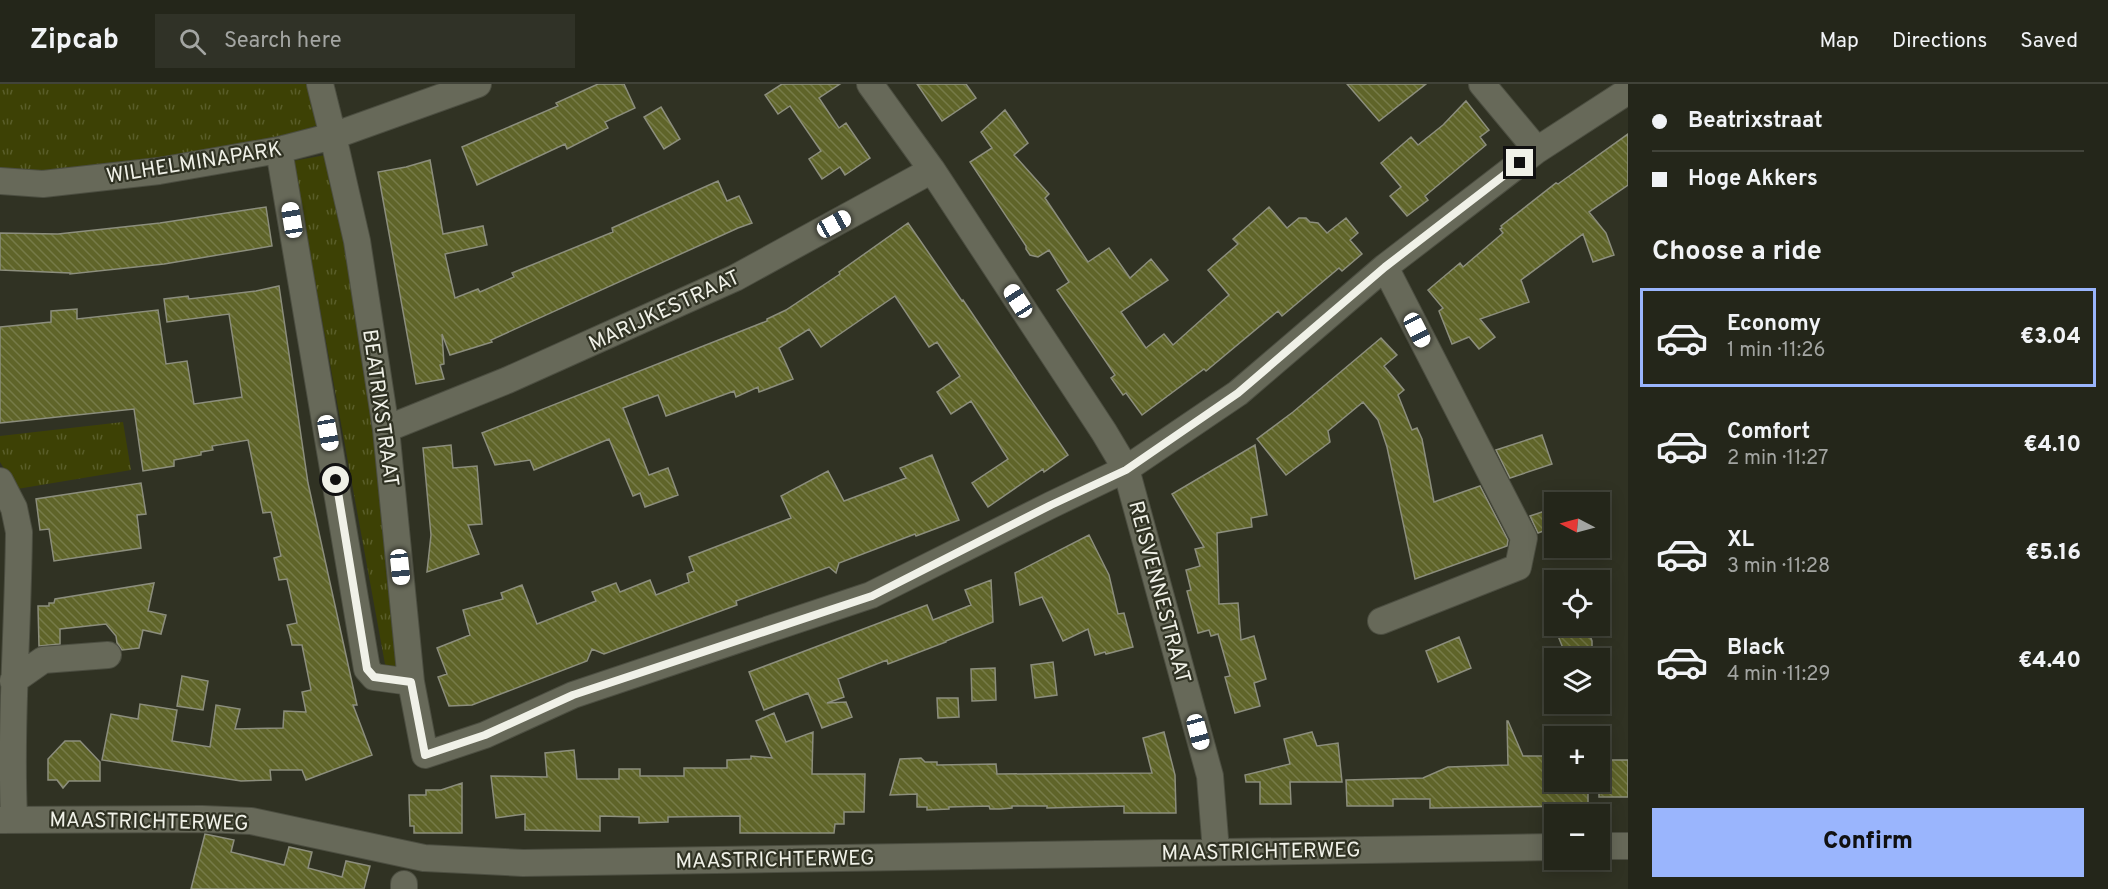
<!DOCTYPE html>
<meta charset="utf-8">
<style>
:root{--surface:#24261a;--page:#303227;--text:#f1f3f6;--muted:#a3a5a2;--line:#414339;--accent:#9ab5fd}
body{margin:0;font-family:Overpass,sans-serif;background:var(--page);color:var(--text);height:100vh;display:flex;flex-direction:column;font-size:22px;white-space:nowrap}
*{box-sizing:border-box;margin:0}
p{font-size:20px;color:var(--muted)}
.icon{flex:none;width:33px;height:33px;fill:none;stroke:currentColor;stroke-width:2;stroke-linecap:round;stroke-linejoin:round}
.map{position:relative;flex:1;overflow:hidden}
.panel{display:flex;flex-direction:column;background:var(--surface);width:480px}
.panel>*{flex:none}
.hud{display:grid;align-content:center;height:132px;padding:0 24px;background:var(--surface)}
.needle{width:39px;rotate:276deg}
.fabs{position:absolute;left:1544px;top:408px;display:grid;gap:12px}
.fabs a{display:grid;place-items:center;width:66px;height:66px;border-radius:0px;background:var(--surface);box-shadow:0 3px 15px #0003,0 0 0 2px var(--line);font-size:30px}
.end{position:absolute;width:27px;height:27px;margin:-14px;border:8px solid #f0f1e8;background:#111;box-shadow:0 0 0 3px #111}
.from{border-radius:50%}
.car{position:absolute;width:18px;height:36px;margin:-18px -9px;border-radius:8px;box-shadow:0 0 4px 2px #0007;background:linear-gradient(#fff 24%,#345 0 40%,#fff 0 76%,#345 0 86%,#fff 0)}
.hud b{display:flex;align-items:center;gap:21px;height:57px;font-size:22px}
.hud b+b{border-top:2px solid var(--line)}
.hud i{width:15px;height:15px;background:var(--text)}
ul{padding:0;list-style:none}
li{display:flex;align-items:center;gap:18px;height:99px;margin:0 12px 9px;padding:0 12px;border:3px solid transparent;border-radius:0px}
li div{flex:1}
li b{display:block;font-size:22px}
li em{font-style:normal;font-weight:800}
li.active{border-color:var(--accent)}
li>.icon{width:54px;height:54px;stroke-width:1.5}
h2{padding:0 24px;font-size:27px;line-height:72px}
.primary-button{display:flex;gap:12px;margin-top:auto;padding:12px 24px}
.primary-button a{flex:1;height:69px;border-radius:0px;background:var(--accent);color:#111;font-size:24px;font-weight:800;line-height:69px;text-align:center}
header{display:flex;align-items:center;gap:36px;box-sizing:border-box;height:84px;padding:0 30px;background:var(--surface);border-bottom:2px solid var(--line)}
header strong{font-size:28px}
nav{display:flex;gap:33px;margin-inline-start:auto;font-size:21px}
.search{width:420px;height:54px;background:var(--page);display:flex;align-items:center;gap:15px;box-sizing:border-box;padding:0 21px;border-radius:0px;color:var(--muted);font-size:22px}
main{display:flex;flex:1;min-height:0}
.map>svg:first-child{display:block}
.grass{fill:url(#grass-tufts)}
.building{fill:url(#building-back-hatch);stroke:#8c8e7d;stroke-width:1.5}
.lines{fill:none;stroke-linecap:round;stroke-linejoin:round}
.minor-casing{stroke:#4c4e41;stroke-width:28}
.minor{stroke:#676959;stroke-width:26}
.route{stroke:#f0f1e8;stroke-width:8}
.labels{text-anchor:middle;stroke-width:4.5;stroke-linejoin:round;paint-order:stroke}
.street-label{font-size:21px;fill:#f0f1e8;stroke:#303223}
</style>
<header>
<strong>Zipcab</strong>
<div class="search"><svg class="icon" aria-label="search" viewBox="0 0 24 24"><circle cx="10" cy="10" r="6"/><path d="M15 15l6 6"/></svg>Search here</div>
<nav><a>Map</a><a>Directions</a><a>Saved</a></nav>
</header>
<main>
<div class="map">
<svg width="1628" height="805" viewBox="0 0 1628 805">
<defs>
<pattern id="grass-tufts" width="24" height="20" patternUnits="userSpaceOnUse" patternTransform="scale(1.5)"><rect width="24" height="20" fill="#3d4105"/><path d="M3 7l-1-3M5 7V3M7 7l1-3M15 17l-1-3M17 17v-4M19 17l1-3" fill="none" stroke="#595d29"/></pattern>
<pattern id="building-back-hatch" width="6" height="6" patternUnits="userSpaceOnUse" patternTransform="scale(1.5)"><rect width="6" height="6" fill="#5f6429"/><path d="M-1 5l2 2M0 0l6 6M5-1l2 2" fill="none" stroke="#767b48"/></pattern>
</defs>
<rect width="100%" height="100%" fill="#303223"/>
<path class="grass" d="M 0,0 L 310,0 L 318,41 L 274,55 L 161,77 L 42,89 L 0,87 Z
M 331,70 L 366,274 L 397,583 L 388,583 L 385,580 L 293,77 Z
M 123,338 L 131,386 L 17,405 L 0,378 L 0,352 Z"/>
<path class="building" d="M 598,0 L 624,0 L 635,24 L 605,38 L 608,44 L 567,65 L 565,60 L 477,101 L 462,63 L 558,22 L 556,19 Z
M 782,0 L 840,0 L 819,14 L 839,44 L 846,39 L 870,74 L 845,91 L 840,83 L 822,95 L 809,75 L 821,67 L 790,22 L 778,30 L 765,11 Z
M 917,0 L 966,0 L 976,14 L 942,37 Z
M 1347,0 L 1426,0 L 1379,37 Z
M 1466,17 L 1489,46 L 1480,53 L 1486,61 L 1425,112 L 1428,116 L 1407,132 L 1390,112 L 1401,103 L 1381,79 L 1411,53 L 1418,61 L 1443,41 Z
M 661,23 L 680,55 L 664,65 L 644,33 Z
M 1005,26 L 1028,59 L 1014,71 L 1049,110 L 1045,114 L 1088,178 L 1109,164 L 1130,194 L 1151,175 L 1168,196 L 1121,228 L 1146,264 L 1164,250 L 1173,261 L 1229,211 L 1208,186 L 1238,160 L 1233,155 L 1269,123 L 1287,144 L 1299,134 L 1306,134 L 1310,138 L 1318,139 L 1327,149 L 1346,134 L 1358,149 L 1350,156 L 1362,170 L 1342,187 L 1339,184 L 1282,232 L 1278,227 L 1206,287 L 1204,285 L 1142,331 L 1126,309 L 1123,311 L 1111,294 L 1115,291 L 1057,206 L 1069,198 L 1049,166 L 1038,173 L 1030,171 L 1026,165 L 1026,162 L 970,78 L 992,64 L 981,48 Z
M 1628,50 L 1628,101 L 1589,128 L 1606,149 L 1614,171 L 1593,178 L 1583,150 L 1521,196 L 1529,218 L 1480,235 L 1495,253 L 1479,265 L 1469,253 L 1452,260 L 1439,227 L 1443,224 L 1428,206 L 1460,179 L 1463,183 L 1503,149 L 1500,145 L 1502,144 L 1501,142 L 1556,99 L 1558,100 Z
M 430,76 L 443,150 L 483,142 L 487,161 L 445,170 L 455,214 L 478,205 L 480,208 L 514,193 L 512,189 L 613,148 L 612,144 L 718,97 L 727,117 L 739,112 L 752,139 L 738,144 L 491,256 L 492,258 L 450,271 L 442,250 L 444,280 L 440,281 L 444,295 L 416,300 L 378,88 L 406,83 Z
M 266,123 L 272,162 L 164,180 L 70,190 L 70,189 L 0,186 L 0,149 L 58,150 L 160,139 Z
M 908,139 L 962,217 L 963,216 L 1068,371 L 1044,388 L 1043,385 L 988,423 L 972,399 L 1008,375 L 971,317 L 951,330 L 937,308 L 960,292 L 937,258 L 929,263 L 895,212 L 821,263 L 809,245 L 779,264 L 793,295 L 759,308 L 758,303 L 736,313 L 734,307 L 666,332 L 658,311 L 623,324 L 649,391 L 668,384 L 678,411 L 645,423 L 640,409 L 633,412 L 609,355 L 534,386 L 530,376 L 495,381 L 482,349 L 767,237 L 767,235 L 786,226 L 840,190 L 839,188 Z
M 279,202 L 308,399 L 357,621 L 353,621 L 372,671 L 306,696 L 302,686 L 270,686 L 271,696 L 241,697 L 102,676 L 111,630 L 138,635 L 140,620 L 177,626 L 172,657 L 210,663 L 216,621 L 240,625 L 235,645 L 283,644 L 284,627 L 306,628 L 302,608 L 311,606 L 302,561 L 292,561 L 290,552 L 287,541 L 297,539 L 287,495 L 279,496 L 274,474 L 281,472 L 271,428 L 263,429 L 248,356 L 212,362 L 213,366 L 201,368 L 201,371 L 174,376 L 174,382 L 143,387 L 134,325 L 0,339 L 0,243 L 51,238 L 51,227 L 77,225 L 77,235 L 158,226 L 166,280 L 187,277 L 194,320 L 242,313 L 229,230 L 167,238 L 164,215 L 188,212 L 189,215 L 256,207 Z
M 1381,254 L 1397,271 L 1384,282 L 1404,306 L 1398,311 L 1412,346 L 1417,344 L 1422,355 L 1434,418 L 1480,402 L 1508,456 L 1507,462 L 1415,495 L 1387,363 L 1378,336 L 1363,318 L 1328,347 L 1330,358 L 1286,391 L 1257,355 L 1293,328 Z
M 1542,351 L 1552,380 L 1510,394 L 1496,366 Z
M 451,361 L 453,384 L 477,382 L 482,440 L 468,441 L 479,470 L 427,488 L 431,451 L 423,364 Z
M 1255,361 L 1267,431 L 1251,434 L 1252,443 L 1217,449 L 1219,520 L 1238,519 L 1241,556 L 1254,552 L 1266,595 L 1254,599 L 1260,622 L 1235,629 L 1225,593 L 1230,592 L 1218,550 L 1211,552 L 1209,546 L 1198,549 L 1187,507 L 1191,506 L 1186,486 L 1200,482 L 1195,465 L 1204,463 L 1172,410 Z
M 932,371 L 959,436 L 916,452 L 915,450 L 839,479 L 836,489 L 829,483 L 736,517 L 737,521 L 604,570 L 592,565 L 587,577 L 498,611 L 472,621 L 449,622 L 438,593 L 447,590 L 437,564 L 470,551 L 463,526 L 503,515 L 501,509 L 522,501 L 537,540 L 596,517 L 592,508 L 616,499 L 620,508 L 650,496 L 656,511 L 689,498 L 687,490 L 694,487 L 689,473 L 791,434 L 781,412 L 828,387 L 844,417 L 906,394 L 900,384 Z
M 141,399 L 146,430 L 137,431 L 141,464 L 54,477 L 49,445 L 40,446 L 36,415 Z
M 1554,424 L 1554,443 L 1538,449 L 1530,432 Z
M 1089,451 L 1109,491 L 1118,530 L 1124,529 L 1133,563 L 1106,570 L 1105,568 L 1095,571 L 1088,545 L 1063,557 L 1042,513 L 1020,521 L 1015,489 Z
M 991,496 L 993,538 L 946,557 L 946,558 L 888,580 L 887,576 L 838,595 L 844,613 L 827,619 L 846,618 L 852,633 L 822,644 L 808,609 L 764,626 L 749,588 L 927,521 L 933,536 L 971,521 L 965,506 Z
M 154,499 L 148,527 L 166,531 L 161,550 L 143,546 L 139,564 L 122,566 L 117,559 L 116,552 L 106,540 L 60,545 L 60,560 L 39,562 L 38,522 L 49,522 L 49,519 L 54,519 L 55,515 Z
M 1554,542 L 1586,542 L 1592,557 L 1592,565 L 1567,574 Z
M 1459,553 L 1471,584 L 1438,598 L 1426,567 Z
M 1053,578 L 1057,611 L 1035,614 L 1031,581 Z
M 995,584 L 996,616 L 972,617 L 971,585 Z
M 182,592 L 208,597 L 203,626 L 177,622 Z
M 937,614 L 958,614 L 959,633 L 938,634 Z
M 774,629 L 786,658 L 813,648 L 812,690 L 865,690 L 864,728 L 844,728 L 844,740 L 835,740 L 834,749 L 740,749 L 740,732 L 668,733 L 668,738 L 639,739 L 639,733 L 600,732 L 600,747 L 525,746 L 525,730 L 496,734 L 491,692 L 547,693 L 545,669 L 574,666 L 577,695 L 619,695 L 619,685 L 640,685 L 640,692 L 684,692 L 684,684 L 727,684 L 727,676 L 751,675 L 751,672 L 772,674 L 756,637 Z
M 1507,637 L 1508,637 L 1523,672 L 1542,672 L 1554,668 L 1554,698 L 1588,698 L 1588,722 L 1430,724 L 1430,715 L 1393,715 L 1393,722 L 1347,722 L 1346,696 L 1423,694 L 1448,683 L 1508,681 Z
M 1164,648 L 1175,691 L 1176,729 L 1124,729 L 1124,722 L 1047,724 L 1047,722 L 1012,722 L 1012,724 L 1000,725 L 990,725 L 989,722 L 949,723 L 949,725 L 927,726 L 927,723 L 917,723 L 917,710 L 890,711 L 900,675 L 921,674 L 925,678 L 937,678 L 937,681 L 996,680 L 997,690 L 1152,689 L 1143,654 Z
M 1312,648 L 1317,662 L 1338,659 L 1342,698 L 1290,698 L 1291,720 L 1260,720 L 1260,698 L 1246,698 L 1245,691 L 1290,680 L 1284,655 Z
M 65,657 L 80,657 L 100,678 L 100,697 L 69,697 L 63,704 L 57,696 L 48,696 L 48,675 Z
M 1599,676 L 1628,676 L 1628,713 L 1599,713 Z
M 462,699 L 462,749 L 414,749 L 414,742 L 410,742 L 409,711 L 426,711 L 426,706 L 441,706 Z
M 205,750 L 234,756 L 231,768 L 284,781 L 289,763 L 312,768 L 308,784 L 342,793 L 346,777 L 370,782 L 364,805 L 191,805 Z"/>
<g class="lines">
<g class="minor-casing">
<path id="minor" d="M 478,0 L 333,52 L 357,157 L 386,345 L 411,598 L 425,671 L 485,651 L 573,611 L 871,511 L 1051,421 L 1126,385 L 1238,309 L 1385,183 L 1537,66 L 1628,7
M 870,0 L 932,86 L 1104,348 L 1126,385 L 1210,692 L 1216,767
M 1482,0 L 1537,66
M 279,66 L 367,585 L 374,593 L 411,598
M 0,97 L 43,100 L 159,87 L 279,66 L 333,52 L 320,0
M 386,345 L 508,296 L 735,194 L 932,86
M 0,397 L 14,424 L 19,448 C 18,544 10,639 14,735
M 1381,537 L 1518,483 L 1524,454 L 1385,183
M 13,597 L 43,576 L 108,571
M 0,736 L 202,735 L 251,737 L 424,774 L 523,779 L 1554,763
M 1599,762 L 1628,762
M 404,805 L 404,800"/>
</g>
<use href="#minor" class="minor"/>
</g>
<g class="lines">
<path class="route" d="M 336,396 L 367,585 L 374,593 L 411,598 L 425,671 L 485,651 L 573,611 L 872,512 L 1051,421 L 1126,386 L 1238,309 L 1385,183 L 1520,79"/>
</g>
<g class="labels">
<g class="street-label">
<text transform="translate(194 78) rotate(-9)" y="7">WILHELMINAPARK</text>
<text transform="translate(664 226) rotate(-25)" y="7">MARIJKESTRAAT</text>
<text transform="translate(381 324) rotate(82)" y="7">BEATRIXSTRAAT</text>
<text transform="translate(1160 508) rotate(75)" y="7">REISVENNESTRAAT</text>
<text transform="translate(149 737) rotate(1)" y="7">MAASTRICHTERWEG</text>
<text transform="translate(1261 767) rotate(-1)" y="7">MAASTRICHTERWEG</text>
<text transform="translate(775 775) rotate(-1)" y="7">MAASTRICHTERWEG</text>
</g>
</g>
</svg>
<div class="fabs">
<a><svg class="needle" viewBox="-14 -14 28 28"><path d="M0-13l5 13h-10z" fill="#e53935"/><path d="M0 13l5-13h-10z" fill="#a3a5a2"/></svg></a>
<a><svg class="icon" aria-label="locate" viewBox="0 0 24 24"><circle cx="12" cy="12" r="6"/><path d="M12 2v4M12 18v4M2 12h4M18 12h4"/></svg></a>
<a><svg class="icon" aria-label="layers" viewBox="0 0 24 24"><path d="M12 4l9 5-9 5-9-5zM3 14l9 5 9-5"/></svg></a>
<a>+</a>
<a>−</a>
</div>
<i class="end from" style="left:336px;top:396px"></i>
<i class="end" style="left:1520px;top:79px"></i>
<i class="car" style="left:292px;top:136px;rotate:351deg"></i>
<i class="car" style="left:834px;top:140px;rotate:61deg"></i>
<i class="car" style="left:1018px;top:217px;rotate:327deg"></i>
<i class="car" style="left:1417px;top:246px;rotate:153deg"></i>
<i class="car" style="left:328px;top:349px;rotate:170deg"></i>
<i class="car" style="left:400px;top:483px;rotate:174deg"></i>
<i class="car" style="left:1198px;top:648px;rotate:165deg"></i>
</div>
<section class="panel">
<div class="hud">
<b><i class="from"></i>Beatrixstraat</b>
<b><i></i>Hoge Akkers</b>
</div>
<h2>Choose a ride</h2>
<ul>
<li class="active"><svg class="icon" aria-label="car" viewBox="0 0 24 24"><path d="M5 17H2v-5l4-1 3-4h7l3 4 3 1v5h-3M9 17h6M6 11h13"/><circle cx="7" cy="17" r="2"/><circle cx="17" cy="17" r="2"/></svg><div><b>Economy</b><p>1 min · 11:26</p></div><em>€3.04</em></li>
<li><svg class="icon" aria-label="car" viewBox="0 0 24 24"><path d="M5 17H2v-5l4-1 3-4h7l3 4 3 1v5h-3M9 17h6M6 11h13"/><circle cx="7" cy="17" r="2"/><circle cx="17" cy="17" r="2"/></svg><div><b>Comfort</b><p>2 min · 11:27</p></div><em>€4.10</em></li>
<li><svg class="icon" aria-label="car" viewBox="0 0 24 24"><path d="M5 17H2v-5l4-1 3-4h7l3 4 3 1v5h-3M9 17h6M6 11h13"/><circle cx="7" cy="17" r="2"/><circle cx="17" cy="17" r="2"/></svg><div><b>XL</b><p>3 min · 11:28</p></div><em>€5.16</em></li>
<li><svg class="icon" aria-label="car" viewBox="0 0 24 24"><path d="M5 17H2v-5l4-1 3-4h7l3 4 3 1v5h-3M9 17h6M6 11h13"/><circle cx="7" cy="17" r="2"/><circle cx="17" cy="17" r="2"/></svg><div><b>Black</b><p>4 min · 11:29</p></div><em>€4.40</em></li>
</ul>
<div class="primary-button"><a>Confirm</a></div>
</section>
</main>
